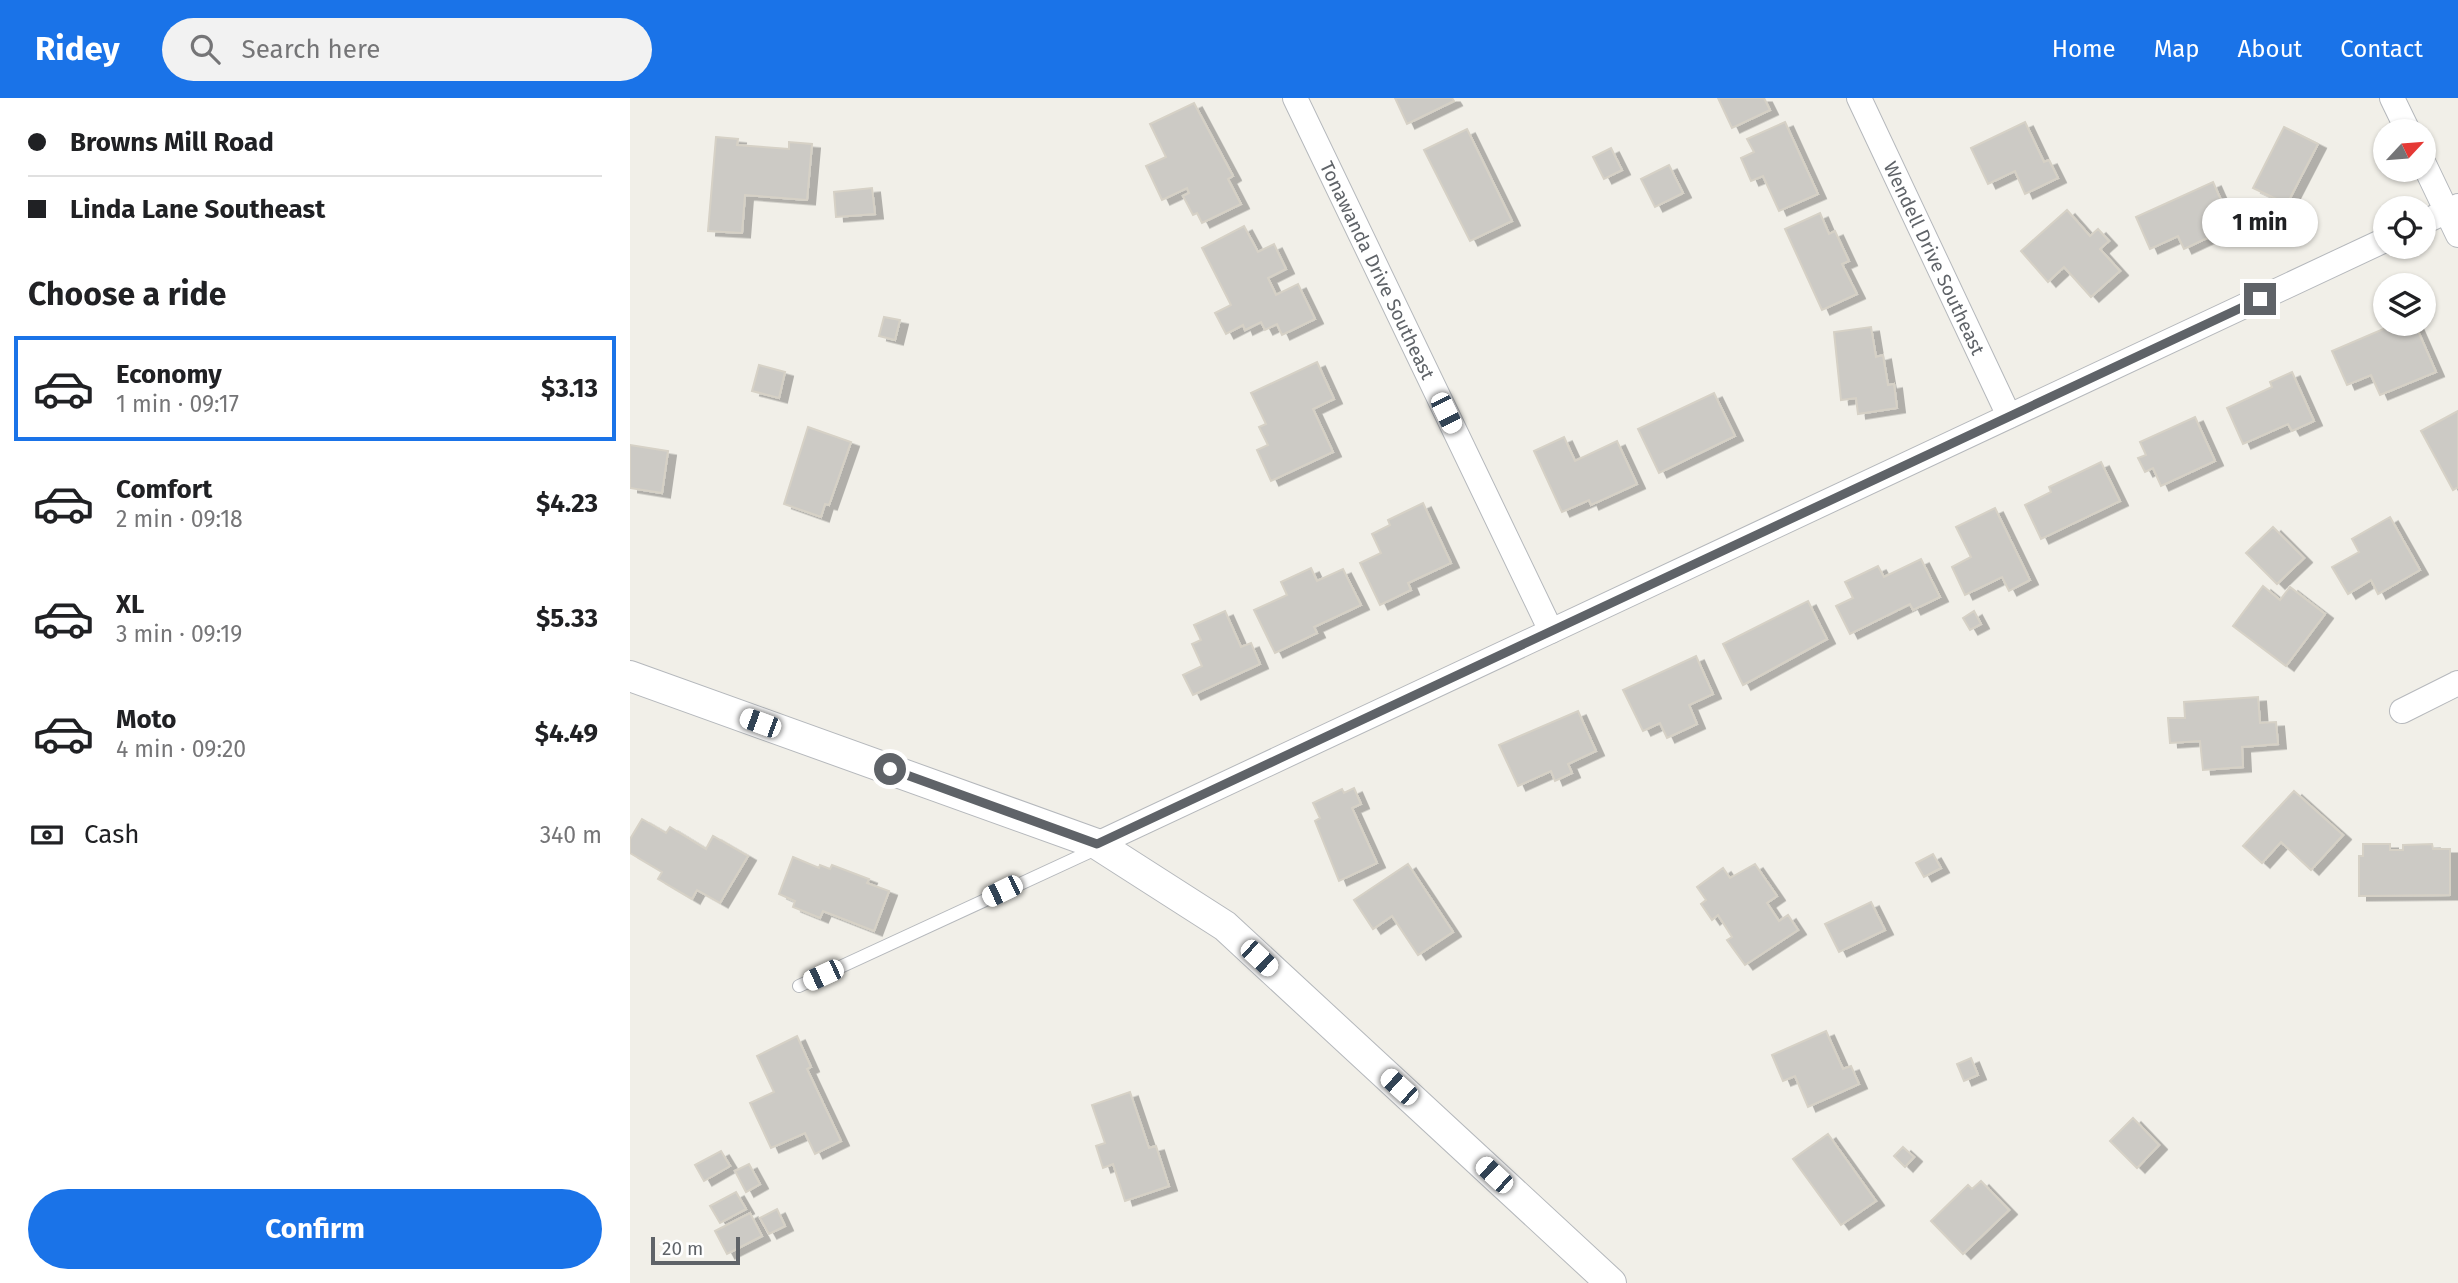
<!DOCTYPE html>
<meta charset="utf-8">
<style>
:root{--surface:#fff;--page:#f2f2f2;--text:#202124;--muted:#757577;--line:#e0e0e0;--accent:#1a73e8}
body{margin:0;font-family:"Fira Sans",sans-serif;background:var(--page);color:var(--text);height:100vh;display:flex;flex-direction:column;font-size:26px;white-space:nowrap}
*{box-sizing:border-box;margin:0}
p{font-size:23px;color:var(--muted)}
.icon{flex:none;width:38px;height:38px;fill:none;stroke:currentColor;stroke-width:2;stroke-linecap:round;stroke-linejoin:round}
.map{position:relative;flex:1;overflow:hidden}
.drawer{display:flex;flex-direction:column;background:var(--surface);width:630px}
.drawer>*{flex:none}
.hud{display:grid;align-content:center;height:154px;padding:0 28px;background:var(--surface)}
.needle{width:46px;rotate:64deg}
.buttons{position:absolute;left:1743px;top:21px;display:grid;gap:14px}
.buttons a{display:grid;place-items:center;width:63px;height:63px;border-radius:50%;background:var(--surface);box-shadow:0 2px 5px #0004;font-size:35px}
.scale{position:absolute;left:21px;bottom:18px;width:89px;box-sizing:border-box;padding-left:7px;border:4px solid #5f6368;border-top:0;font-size:19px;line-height:24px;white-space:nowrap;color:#5f6368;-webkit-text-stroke:5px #fff;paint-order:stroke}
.end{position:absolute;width:32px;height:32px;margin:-16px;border:9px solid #5f6368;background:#fff;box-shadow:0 0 0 4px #fff}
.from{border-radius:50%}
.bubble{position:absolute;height:49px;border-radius:24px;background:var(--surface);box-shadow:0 2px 5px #0004;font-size:23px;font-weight:700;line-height:49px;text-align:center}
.car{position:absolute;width:21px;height:42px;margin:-21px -10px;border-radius:9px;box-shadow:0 0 5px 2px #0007;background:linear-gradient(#fff 24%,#345 0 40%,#fff 0 76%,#345 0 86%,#fff 0)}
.hud b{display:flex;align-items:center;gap:24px;height:66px;font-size:26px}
.hud b+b{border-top:2px solid var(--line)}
.hud i{width:18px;height:18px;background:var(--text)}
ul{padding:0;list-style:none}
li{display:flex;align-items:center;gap:21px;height:105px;margin:0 14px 10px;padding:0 14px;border:4px solid transparent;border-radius:0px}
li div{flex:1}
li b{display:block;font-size:26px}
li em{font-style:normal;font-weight:700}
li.active{border-color:var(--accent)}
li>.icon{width:63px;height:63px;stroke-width:1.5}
h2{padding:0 28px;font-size:32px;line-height:84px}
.pay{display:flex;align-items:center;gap:18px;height:77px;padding:0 28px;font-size:26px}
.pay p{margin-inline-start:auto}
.cta{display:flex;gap:14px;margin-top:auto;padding:14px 28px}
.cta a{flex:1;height:80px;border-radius:42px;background:var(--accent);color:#fff;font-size:28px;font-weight:700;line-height:80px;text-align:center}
header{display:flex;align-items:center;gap:42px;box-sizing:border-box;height:98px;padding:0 35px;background:var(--accent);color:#fff}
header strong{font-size:33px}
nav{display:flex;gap:38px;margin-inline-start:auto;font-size:24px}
.search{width:490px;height:63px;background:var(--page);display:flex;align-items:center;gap:18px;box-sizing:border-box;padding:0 24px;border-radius:38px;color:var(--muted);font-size:26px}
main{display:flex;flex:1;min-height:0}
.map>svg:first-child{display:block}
.building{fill:#cccac5;stroke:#d6d1c6;stroke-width:2;filter:url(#shadow)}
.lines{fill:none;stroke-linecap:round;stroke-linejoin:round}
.service-casing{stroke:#b5b8bc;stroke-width:14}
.minor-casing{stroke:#b5b8bc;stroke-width:26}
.tertiary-casing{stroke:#b5b8bc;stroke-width:32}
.service{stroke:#fff;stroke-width:12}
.minor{stroke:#fff;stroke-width:24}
.tertiary{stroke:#fff;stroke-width:30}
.route{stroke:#5f6368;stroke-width:9}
.labels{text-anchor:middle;stroke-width:7;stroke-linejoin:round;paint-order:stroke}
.street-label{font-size:19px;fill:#5f6368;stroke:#fff}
</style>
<header>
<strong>Ridey</strong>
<div class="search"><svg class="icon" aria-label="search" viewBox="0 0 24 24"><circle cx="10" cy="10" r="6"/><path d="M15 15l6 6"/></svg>Search here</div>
<nav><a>Home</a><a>Map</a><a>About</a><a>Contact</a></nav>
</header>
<main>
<section class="drawer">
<div class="hud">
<b><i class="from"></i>Browns Mill Road</b>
<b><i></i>Linda Lane Southeast</b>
</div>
<h2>Choose a ride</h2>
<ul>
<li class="active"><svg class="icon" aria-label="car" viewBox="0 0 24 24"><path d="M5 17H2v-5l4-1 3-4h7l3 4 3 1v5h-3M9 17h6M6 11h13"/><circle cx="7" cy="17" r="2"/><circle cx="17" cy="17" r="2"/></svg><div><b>Economy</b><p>1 min · 09:17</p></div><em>$3.13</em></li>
<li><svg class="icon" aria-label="car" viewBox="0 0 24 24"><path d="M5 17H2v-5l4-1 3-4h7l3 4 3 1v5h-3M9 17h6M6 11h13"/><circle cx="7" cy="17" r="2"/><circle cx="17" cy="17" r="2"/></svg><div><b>Comfort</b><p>2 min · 09:18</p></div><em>$4.23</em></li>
<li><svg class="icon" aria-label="car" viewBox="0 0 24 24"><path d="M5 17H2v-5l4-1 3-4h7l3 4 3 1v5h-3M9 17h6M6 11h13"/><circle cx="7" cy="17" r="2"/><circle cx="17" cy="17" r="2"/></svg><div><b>XL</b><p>3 min · 09:19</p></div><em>$5.33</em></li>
<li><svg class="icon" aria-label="car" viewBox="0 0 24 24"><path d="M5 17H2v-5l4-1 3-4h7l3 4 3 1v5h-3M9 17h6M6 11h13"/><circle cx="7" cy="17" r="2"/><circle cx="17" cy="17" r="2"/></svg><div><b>Moto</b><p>4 min · 09:20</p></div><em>$4.49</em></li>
</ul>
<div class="pay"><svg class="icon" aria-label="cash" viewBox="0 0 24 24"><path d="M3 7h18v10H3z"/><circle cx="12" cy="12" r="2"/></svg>Cash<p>340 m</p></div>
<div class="cta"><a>Confirm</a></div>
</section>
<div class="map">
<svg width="1828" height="1185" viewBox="0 0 1828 1185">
<defs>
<filter id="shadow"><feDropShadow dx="8" dy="4.5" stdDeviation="0" flood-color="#0004"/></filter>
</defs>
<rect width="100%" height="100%" fill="#f1efe8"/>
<path class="building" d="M 765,0 L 822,0 L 824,3 L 777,26 Z
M 1088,0 L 1134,0 L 1140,12 L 1102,30 Z
M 564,5 L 603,78 L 598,81 L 611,106 L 572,125 L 567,115 L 563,117 L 553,98 L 559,95 L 557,90 L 532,102 L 516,68 L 536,59 L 520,26 Z
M 1155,24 L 1188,96 L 1149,113 L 1133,78 L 1121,83 L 1111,60 L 1124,54 L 1117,41 Z
M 1395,24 L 1414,64 L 1419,62 L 1428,80 L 1395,96 L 1385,73 L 1358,86 L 1341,50 Z
M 1654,29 L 1688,46 L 1657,106 L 1623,90 Z
M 837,31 L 882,123 L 840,143 L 794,52 Z
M 86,39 L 108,41 L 107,47 L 159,51 L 159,44 L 182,46 L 177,102 L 115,97 L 112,135 L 78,133 Z
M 981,50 L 992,72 L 974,81 L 963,59 Z
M 1039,67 L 1053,95 L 1025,109 L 1011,81 Z
M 1583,84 L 1595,111 L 1580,118 L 1588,135 L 1554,151 L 1548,138 L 1520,151 L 1506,119 Z
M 242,90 L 245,116 L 206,119 L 204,94 Z
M 1437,112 L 1460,138 L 1468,131 L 1479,143 L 1470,151 L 1490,173 L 1461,199 L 1434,169 L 1418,184 L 1391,153 Z
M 1190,115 L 1199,136 L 1205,133 L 1219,163 L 1212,166 L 1227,196 L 1192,212 L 1155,131 Z
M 614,128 L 628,154 L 644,146 L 656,171 L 638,180 L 646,197 L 668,186 L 685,221 L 652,237 L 647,226 L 635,232 L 631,224 L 615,232 L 613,227 L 596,236 L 585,215 L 601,207 L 572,150 Z
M 254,219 L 270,222 L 265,242 L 249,238 Z
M 1765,226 L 1785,226 L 1806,274 L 1750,297 L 1741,277 L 1717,287 L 1702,253 Z
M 1241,229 L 1246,259 L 1253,257 L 1258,287 L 1264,286 L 1267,310 L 1228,316 L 1226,300 L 1211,302 L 1204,234 Z
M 687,264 L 704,301 L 683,311 L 703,354 L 641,383 L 627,352 L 638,347 L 629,329 L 636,326 L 621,295 Z
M 129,267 L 155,274 L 149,300 L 122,293 Z
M 1662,274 L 1684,323 L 1662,333 L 1658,326 L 1613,346 L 1597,310 L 1642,289 L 1640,284 Z
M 1084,295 L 1105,338 L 1029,375 L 1008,331 Z
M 1828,313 L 1828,389 L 1823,392 L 1791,333 Z
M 1565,319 L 1585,363 L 1531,388 L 1523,370 L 1515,374 L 1508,360 L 1516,357 L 1510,344 Z
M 178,329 L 221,344 L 199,407 L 195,406 L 191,419 L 154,406 Z
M 934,339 L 945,363 L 987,343 L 1007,386 L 961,407 L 959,402 L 932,414 L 904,353 Z
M 0,347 L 38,353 L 32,395 L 0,390 Z
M 1471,364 L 1490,403 L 1411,441 L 1395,407 L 1421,394 L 1419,389 Z
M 793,405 L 821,465 L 778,485 L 781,492 L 750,507 L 730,465 L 751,455 L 742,436 L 760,427 L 758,422 Z
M 1365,410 L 1400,482 L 1379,493 L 1372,479 L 1335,497 L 1322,469 L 1341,459 L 1326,429 Z
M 1760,419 L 1790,472 L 1748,496 L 1741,482 L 1718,496 L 1702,469 L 1729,454 L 1722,441 Z
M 1643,429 L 1674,460 L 1647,486 L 1616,455 Z
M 1291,461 L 1310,499 L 1283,512 L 1280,506 L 1220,536 L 1206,508 L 1223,500 L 1215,484 L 1248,468 L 1254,479 Z
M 681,470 L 687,483 L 713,471 L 731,507 L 684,529 L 687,535 L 645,555 L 624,512 L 657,497 L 651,484 Z
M 1633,488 L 1650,502 L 1660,489 L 1695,516 L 1656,568 L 1603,528 Z
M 1178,503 L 1197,541 L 1113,587 L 1093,546 Z
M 595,513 L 611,549 L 621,545 L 630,566 L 563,597 L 553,577 L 572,568 L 562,546 L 571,542 L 564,527 Z
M 1344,513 L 1351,526 L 1340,532 L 1333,520 Z
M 1066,558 L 1083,596 L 1059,607 L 1067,626 L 1037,640 L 1030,625 L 1013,633 L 993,592 Z
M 1628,599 L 1630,625 L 1646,624 L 1648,646 L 1612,649 L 1613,669 L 1573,672 L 1570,643 L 1540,645 L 1538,620 L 1555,620 L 1554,604 Z
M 948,613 L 966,653 L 938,666 L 942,675 L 925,683 L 921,673 L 888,688 L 869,647 Z
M 724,690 L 731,706 L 722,710 L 747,765 L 709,783 L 685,723 L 690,720 L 683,705 L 712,691 L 714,695 Z
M 1664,693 L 1713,737 L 1681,772 L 1651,744 L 1632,765 L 1613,748 Z
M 12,721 L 36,735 L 40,729 L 76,751 L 83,738 L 118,758 L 90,805 L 67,792 L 62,801 L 28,781 L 32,774 L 0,755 L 0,741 Z
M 1733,746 L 1760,746 L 1760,752 L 1773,752 L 1773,747 L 1802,746 L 1803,751 L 1820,751 L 1820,797 L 1729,798 L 1729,758 L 1733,758 Z
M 1303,756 L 1311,770 L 1294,779 L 1286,765 Z
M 163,759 L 189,770 L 190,767 L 200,771 L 202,767 L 239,781 L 237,785 L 259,793 L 244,833 L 193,813 L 190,820 L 163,809 L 165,803 L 149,796 Z
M 778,766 L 823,834 L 788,857 L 762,818 L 743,831 L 724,802 Z
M 1125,766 L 1147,798 L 1137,805 L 1149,823 L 1158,817 L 1168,832 L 1115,867 L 1097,842 L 1102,839 L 1088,817 L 1082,822 L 1071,806 L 1076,802 L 1067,789 L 1093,770 L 1100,780 Z
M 1241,804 L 1255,832 L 1209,854 L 1195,826 Z
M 1196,933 L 1213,971 L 1221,968 L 1229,986 L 1178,1009 L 1165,978 L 1153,983 L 1142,957 Z
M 167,938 L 181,969 L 177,971 L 211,1043 L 185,1056 L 175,1035 L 141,1050 L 120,1005 L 144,994 L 127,958 Z
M 1341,960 L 1348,977 L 1334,983 L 1327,966 Z
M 500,994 L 519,1050 L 526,1048 L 539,1088 L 495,1103 L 483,1066 L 473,1070 L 466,1048 L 475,1045 L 462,1007 Z
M 1503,1020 L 1529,1047 L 1507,1070 L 1480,1043 Z
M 1198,1036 L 1246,1103 L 1211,1127 L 1163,1061 Z
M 1273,1049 L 1284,1059 L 1275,1069 L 1264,1058 Z
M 91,1053 L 100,1068 L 74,1083 L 65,1067 Z
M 119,1066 L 130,1086 L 116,1094 L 105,1073 Z
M 1351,1083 L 1379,1112 L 1333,1156 L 1301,1123 L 1338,1087 L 1342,1091 Z
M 106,1094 L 116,1111 L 90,1125 L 80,1108 Z
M 147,1111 L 155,1128 L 139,1136 L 130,1120 Z
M 120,1115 L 132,1138 L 97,1156 L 85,1133 Z"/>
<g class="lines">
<g class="service-casing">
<path id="service" d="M 169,888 L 468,750"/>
</g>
<g class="minor-casing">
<g id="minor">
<path id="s1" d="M 665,0 L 921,533"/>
<path id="s2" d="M 1229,0 L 1379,318"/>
<path d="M 1762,0 L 1778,33"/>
<path d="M 1794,66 L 1828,137"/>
<path d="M 1794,124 L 1828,108"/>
<path d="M 1772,613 L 1828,585"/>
<path d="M 467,746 L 1755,142"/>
</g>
</g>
<g class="tertiary-casing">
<path id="tertiary" d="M 0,578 L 467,746 L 595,828 L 981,1185"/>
</g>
<use href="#service" class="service"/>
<use href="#minor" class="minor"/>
<use href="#tertiary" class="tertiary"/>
</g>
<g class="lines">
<path class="route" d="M 260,671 L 467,746 L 1630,201"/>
</g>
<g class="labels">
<g class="street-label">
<text dy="7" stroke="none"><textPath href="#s2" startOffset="177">Wendell Drive Southeast</textPath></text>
<text dy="7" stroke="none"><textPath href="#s1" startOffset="191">Tonawanda Drive Southeast</textPath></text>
</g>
</g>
</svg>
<div class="buttons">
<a><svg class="needle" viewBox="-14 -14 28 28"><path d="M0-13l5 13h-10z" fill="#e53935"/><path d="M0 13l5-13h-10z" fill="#757577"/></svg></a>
<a><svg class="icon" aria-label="locate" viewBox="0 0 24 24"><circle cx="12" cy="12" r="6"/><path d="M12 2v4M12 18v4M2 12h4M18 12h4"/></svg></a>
<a><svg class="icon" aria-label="layers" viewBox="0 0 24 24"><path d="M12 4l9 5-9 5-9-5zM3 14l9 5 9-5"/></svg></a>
</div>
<div class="scale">20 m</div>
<i class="end from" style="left:260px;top:671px"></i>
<i class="end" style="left:1630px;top:201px"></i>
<div class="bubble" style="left:1572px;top:100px;width:116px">1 min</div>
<i class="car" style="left:816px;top:315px;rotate:154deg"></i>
<i class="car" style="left:130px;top:625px;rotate:290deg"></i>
<i class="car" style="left:372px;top:793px;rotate:244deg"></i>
<i class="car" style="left:629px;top:860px;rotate:133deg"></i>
<i class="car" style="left:193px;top:877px;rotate:245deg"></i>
<i class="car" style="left:769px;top:989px;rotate:312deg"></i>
<i class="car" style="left:864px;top:1077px;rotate:313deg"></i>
</div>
</main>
